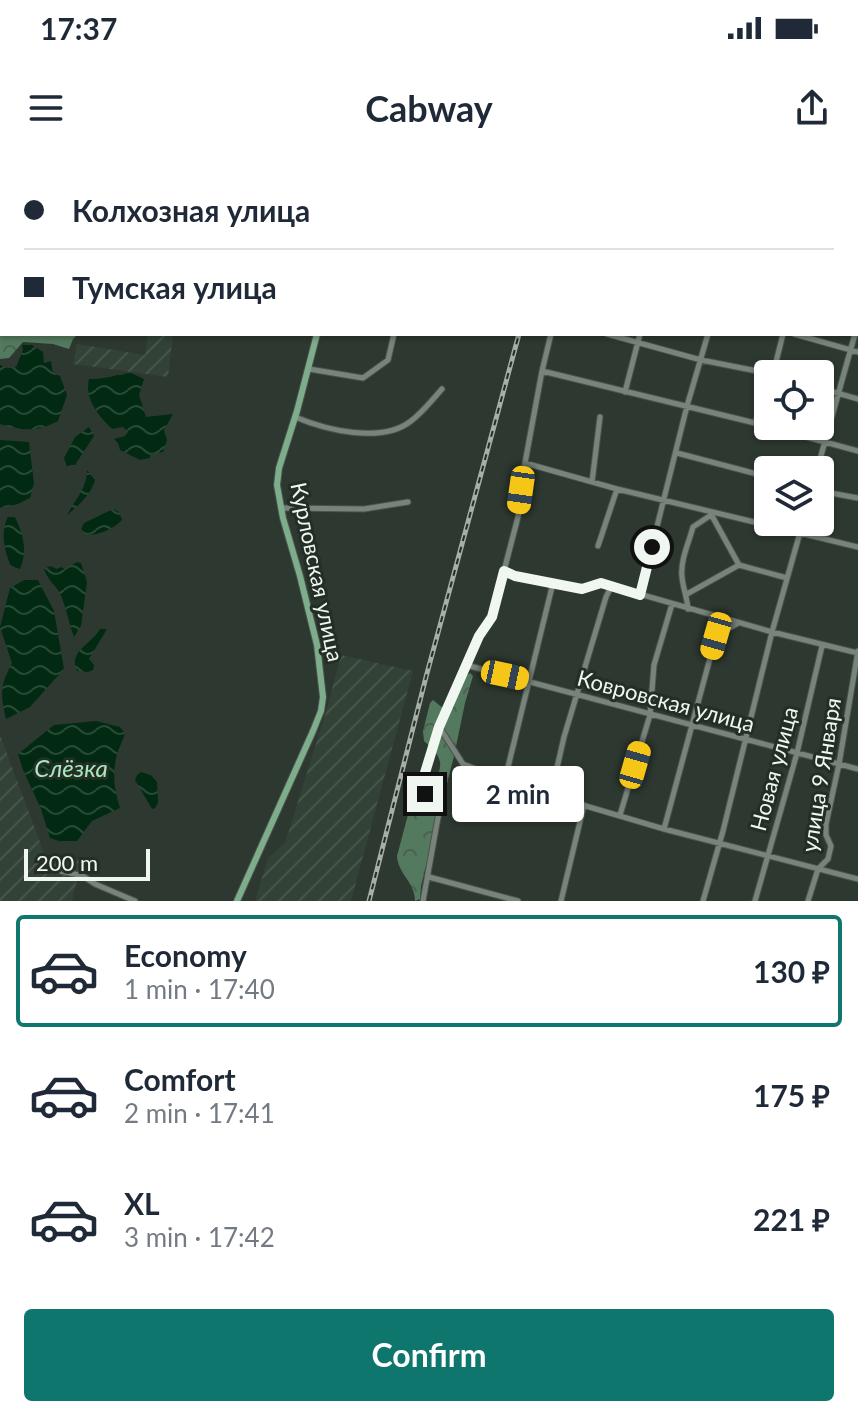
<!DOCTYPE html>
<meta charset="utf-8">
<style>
:root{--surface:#fff;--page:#f6f6f7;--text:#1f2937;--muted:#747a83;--line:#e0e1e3;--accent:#0f766e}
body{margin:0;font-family:Lato,sans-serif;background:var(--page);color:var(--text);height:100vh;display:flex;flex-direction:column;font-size:30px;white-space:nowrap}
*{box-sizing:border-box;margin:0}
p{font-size:26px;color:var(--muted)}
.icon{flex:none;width:44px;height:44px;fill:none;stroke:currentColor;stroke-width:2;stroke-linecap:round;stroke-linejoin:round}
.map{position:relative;height:741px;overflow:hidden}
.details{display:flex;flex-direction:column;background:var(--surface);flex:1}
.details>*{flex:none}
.top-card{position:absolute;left:0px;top:0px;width:858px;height:176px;box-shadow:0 2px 6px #0004;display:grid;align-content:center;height:176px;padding:0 24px;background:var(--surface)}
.fabs{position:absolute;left:754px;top:200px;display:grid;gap:16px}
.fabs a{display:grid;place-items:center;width:80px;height:80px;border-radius:8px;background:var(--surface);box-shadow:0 2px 6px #0004;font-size:40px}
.scale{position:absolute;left:24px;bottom:20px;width:126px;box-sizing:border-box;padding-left:8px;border:4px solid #f0f7f1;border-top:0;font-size:22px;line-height:28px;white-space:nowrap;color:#f0f7f1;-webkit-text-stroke:6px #232e26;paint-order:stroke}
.end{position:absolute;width:36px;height:36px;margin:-18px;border:10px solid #f0f7f1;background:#111;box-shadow:0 0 0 4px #111}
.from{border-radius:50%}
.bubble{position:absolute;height:56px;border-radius:8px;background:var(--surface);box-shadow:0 2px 6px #0004;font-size:26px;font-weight:700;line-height:56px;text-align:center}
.car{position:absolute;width:24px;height:48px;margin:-24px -12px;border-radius:10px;box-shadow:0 0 6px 2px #0007;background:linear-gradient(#f5c518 24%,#345 0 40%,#f5c518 0 76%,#345 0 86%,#f5c518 0)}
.top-card b{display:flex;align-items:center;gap:28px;height:76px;font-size:30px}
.top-card b+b{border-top:2px solid var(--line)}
.top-card i{width:20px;height:20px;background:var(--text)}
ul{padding:14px 0 0;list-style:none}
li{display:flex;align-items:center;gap:24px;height:112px;margin:0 16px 12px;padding:0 8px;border:4px solid transparent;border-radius:8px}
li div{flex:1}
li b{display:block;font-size:30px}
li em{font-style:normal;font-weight:700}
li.on{border-color:var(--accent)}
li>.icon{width:72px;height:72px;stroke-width:1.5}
.primary-button{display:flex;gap:16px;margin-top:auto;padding:16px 24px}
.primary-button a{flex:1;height:92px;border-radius:8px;background:var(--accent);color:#fff;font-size:32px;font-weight:700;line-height:92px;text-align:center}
.status{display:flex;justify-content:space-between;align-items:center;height:56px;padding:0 40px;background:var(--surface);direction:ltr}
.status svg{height:22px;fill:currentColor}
header{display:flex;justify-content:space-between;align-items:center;height:104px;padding:0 24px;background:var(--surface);font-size:36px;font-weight:700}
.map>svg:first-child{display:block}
.industrial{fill:url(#industrial-furrows)}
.forest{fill:url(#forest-crowns)}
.water{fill:url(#water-waves)}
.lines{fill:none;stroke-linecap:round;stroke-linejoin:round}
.minor-casing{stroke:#4a534c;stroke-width:7}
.major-casing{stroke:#4a534c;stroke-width:8}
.minor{stroke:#78847b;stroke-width:5}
.major{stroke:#7dad8b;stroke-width:6}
.rail-casing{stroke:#a6aea8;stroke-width:5}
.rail{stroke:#232e26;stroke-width:2;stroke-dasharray:6;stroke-linecap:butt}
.route{stroke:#f0f7f1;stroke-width:10}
.labels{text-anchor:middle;stroke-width:6;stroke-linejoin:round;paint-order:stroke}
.street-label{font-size:22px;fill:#f0f7f1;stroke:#232e26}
.water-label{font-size:24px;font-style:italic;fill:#a9eabb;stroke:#232e26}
</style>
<div class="status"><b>17:37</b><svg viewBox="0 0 49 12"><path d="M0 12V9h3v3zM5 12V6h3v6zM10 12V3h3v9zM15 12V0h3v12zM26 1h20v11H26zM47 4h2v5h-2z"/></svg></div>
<header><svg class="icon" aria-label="menu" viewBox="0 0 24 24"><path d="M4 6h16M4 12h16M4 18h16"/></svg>Cabway<svg class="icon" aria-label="share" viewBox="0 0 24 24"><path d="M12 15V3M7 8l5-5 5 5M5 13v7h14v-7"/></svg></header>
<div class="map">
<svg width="858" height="741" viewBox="0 0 858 741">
<defs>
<pattern id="industrial-furrows" width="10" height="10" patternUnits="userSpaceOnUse" patternTransform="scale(2)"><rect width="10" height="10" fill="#324236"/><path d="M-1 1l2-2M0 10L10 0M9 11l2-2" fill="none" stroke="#46554a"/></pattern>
<pattern id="forest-crowns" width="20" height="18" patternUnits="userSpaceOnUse" patternTransform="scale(2)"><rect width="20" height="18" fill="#537a5e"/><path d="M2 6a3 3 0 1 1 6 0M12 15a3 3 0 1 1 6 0" fill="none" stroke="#4d6052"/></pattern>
<pattern id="water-waves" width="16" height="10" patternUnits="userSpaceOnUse" patternTransform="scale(2)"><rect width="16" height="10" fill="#022a12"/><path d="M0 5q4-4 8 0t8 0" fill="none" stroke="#274a35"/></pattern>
</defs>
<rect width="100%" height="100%" fill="#2d3830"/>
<path class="industrial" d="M 148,174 L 173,174 L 168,217 L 73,204 L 77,184 L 145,195 Z
M 341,495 L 413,511 L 351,741 L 255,741 L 268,698 L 285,683 L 326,552 Z
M 0,575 L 46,698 L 82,699 L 72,741 L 0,741 Z"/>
<path class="forest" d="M 2,154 L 2,174 L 78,174 L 73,179 L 69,189 L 53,184 L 23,182 L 9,198 L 0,199 L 0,156 Z
M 470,513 L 473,516 L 465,543 L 454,596 L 421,726 L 420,739 L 415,741 C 415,722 398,714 397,696 L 418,617 L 423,617 L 429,625 L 433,625 C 445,603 442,597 424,581 L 423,571 L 430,543 L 433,540 L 444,549 L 452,545 L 463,518 Z"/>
<path class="water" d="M 22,185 L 32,185 L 43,192 L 44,203 L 51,201 L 53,213 L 60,216 L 67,235 L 58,261 C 37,272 23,271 0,264 L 0,205 L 8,208 L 16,207 L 23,190 Z
M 131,213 L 144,219 L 139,235 L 146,257 L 173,254 L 164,270 L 167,280 L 163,292 L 150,294 L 150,298 L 140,300 L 120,290 L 118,283 L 114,279 L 125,276 L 128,272 L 123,267 L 112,269 C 99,256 84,239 89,219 C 103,220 117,214 131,213 Z
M 89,267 L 94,276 L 75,305 L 67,307 L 64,298 L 75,277 Z
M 0,280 L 29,282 L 34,323 L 30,338 L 18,344 L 0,348 Z
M 87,310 L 95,320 C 91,335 78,346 67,355 C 75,339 87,329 87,310 Z
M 113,349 L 119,352 L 122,360 C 114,369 97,376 85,375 L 81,369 L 84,363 Z
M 8,357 L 15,357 C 23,374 28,390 20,409 L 11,406 C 4,392 0,370 8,357 Z
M 77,402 L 81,403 L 87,422 L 81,466 L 74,477 C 69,464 67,451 62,438 C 57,425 49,423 44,409 L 50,406 L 57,409 L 61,407 L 65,409 Z
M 24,420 L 38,420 L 54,451 L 64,509 L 30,547 L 6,559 C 0,532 0,526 12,503 L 0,467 L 10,428 Z
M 100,469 L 107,469 L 89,499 L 94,505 L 93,510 L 88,512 L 77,511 C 68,491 91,485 100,469 Z
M 96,561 L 120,567 L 125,573 C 123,582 117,590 116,599 C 112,616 115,632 120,648 L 92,661 L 77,681 L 59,681 L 50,678 L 41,649 L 23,610 L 18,594 L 54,565 Z
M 141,612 L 151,615 L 157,622 L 158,643 L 155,648 L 152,649 L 135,620 L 137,615 Z"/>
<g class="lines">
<g class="minor-casing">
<path id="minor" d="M 7,2 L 8,0
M 80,2 L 81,0
M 165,2 L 165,0
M 245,2 L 246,0
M 414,2 L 414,0
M 489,2 L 490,0
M 548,2 L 548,0
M 604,2 L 605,0
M 685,2 L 685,0
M 754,2 L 755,0
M 824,2 L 824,0
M 0,24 L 2,24
M 856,143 L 858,144
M 607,174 L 701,200 L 772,214
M 794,174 L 858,192
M 309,209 L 363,218 L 388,200 L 394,174
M 542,211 L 755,263 L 858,291
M 773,214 L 783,174
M 820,228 L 858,239
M 625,232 L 640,174
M 295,257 C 326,270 382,284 411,261 C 423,252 432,240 442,229
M 755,263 L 768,228
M 677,293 L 768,317
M 525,303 L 617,329 L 858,387
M 817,310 L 855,174
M 592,322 L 600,257
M 820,331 L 858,338
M 281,348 L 364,349 L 408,342
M 711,354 L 739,405
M 598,386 L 617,329
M 504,411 L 515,416 L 582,429 L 601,423 L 772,472 L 858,493
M 687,434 L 739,405 L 787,418
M 640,435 L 687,246 L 708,174
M 688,449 C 687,437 683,428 682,417 C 680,401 689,382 693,367 L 711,355
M 466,505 L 858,609
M 440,568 L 463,604 L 518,626 L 664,669 L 858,719
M 518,626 L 508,607 L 553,423
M 553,635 L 554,621 L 564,577 L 606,437 L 612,425
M 620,655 L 650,555 L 654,505 L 672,444
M 664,669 L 716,476 L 738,463
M 46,704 L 61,711 L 83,716 L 95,724 L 135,741
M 429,717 L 518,741
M 423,741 L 441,641 L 425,634 L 424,616 L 439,567 L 479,476 L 492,457 L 518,357 L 525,303 L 542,211 L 551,174
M 561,741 L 584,645
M 703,741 L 723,671 L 772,472 L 803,362
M 755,741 L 797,593 L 822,486
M 808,741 L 818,709 L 828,699 L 831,686 L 826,675 L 826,664 L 839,604 L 858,491"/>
</g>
<g class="major-casing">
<path id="major" d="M 334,2 L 334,0
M 237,741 L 313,571 L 321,551 L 323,537 L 317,485 L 300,416 L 283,358 L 277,325 L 279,308 L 297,251 L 317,174"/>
</g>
<use href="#minor" class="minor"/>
<use href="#major" class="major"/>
<g class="rail-casing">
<path id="rail" d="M 567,2 L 567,0
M 369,741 L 426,517 L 519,174"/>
</g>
<use href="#rail" class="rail"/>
</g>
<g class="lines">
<path class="route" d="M 425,634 L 424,616 L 439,567 L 479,476 L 492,457 L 504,411 L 515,416 L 582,429 L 601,423 L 640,435 L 652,387"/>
</g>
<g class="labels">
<g class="street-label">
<text transform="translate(317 412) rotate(78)" y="8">Курловская улица</text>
<text transform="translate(666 541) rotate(15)" y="8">Ковровская улица</text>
<text transform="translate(774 609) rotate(-75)" y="8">Новая улица</text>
<text transform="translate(821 615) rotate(-81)" y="8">улица 9 Января</text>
</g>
<g class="water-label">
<text x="71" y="617">Слёзка</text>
</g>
</g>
</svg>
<div class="fabs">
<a><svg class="icon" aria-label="locate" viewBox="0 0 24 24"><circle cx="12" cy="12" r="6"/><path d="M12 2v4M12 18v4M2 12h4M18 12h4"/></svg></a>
<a><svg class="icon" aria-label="layers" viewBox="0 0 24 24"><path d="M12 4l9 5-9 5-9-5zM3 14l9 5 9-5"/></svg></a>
</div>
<div class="scale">200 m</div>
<i class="end from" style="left:652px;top:387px"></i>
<i class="end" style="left:425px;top:634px"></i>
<div class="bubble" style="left:452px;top:606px;width:132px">2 min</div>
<i class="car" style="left:521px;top:330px;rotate:188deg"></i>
<i class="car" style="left:716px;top:476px;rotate:196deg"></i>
<i class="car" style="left:505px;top:515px;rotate:102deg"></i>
<i class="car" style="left:635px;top:605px;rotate:16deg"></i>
<div class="top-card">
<b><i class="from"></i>Колхозная улица</b>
<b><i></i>Тумская улица</b>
</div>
</div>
<section class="details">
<ul>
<li class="on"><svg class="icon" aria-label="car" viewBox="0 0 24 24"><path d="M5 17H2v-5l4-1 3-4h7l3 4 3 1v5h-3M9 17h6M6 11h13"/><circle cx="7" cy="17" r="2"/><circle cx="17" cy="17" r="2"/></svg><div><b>Economy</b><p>1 min · 17:40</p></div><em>130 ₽</em></li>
<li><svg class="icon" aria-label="car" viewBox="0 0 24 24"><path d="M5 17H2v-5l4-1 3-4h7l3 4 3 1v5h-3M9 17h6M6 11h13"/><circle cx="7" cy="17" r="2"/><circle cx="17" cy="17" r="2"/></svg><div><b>Comfort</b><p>2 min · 17:41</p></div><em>175 ₽</em></li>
<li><svg class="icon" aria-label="car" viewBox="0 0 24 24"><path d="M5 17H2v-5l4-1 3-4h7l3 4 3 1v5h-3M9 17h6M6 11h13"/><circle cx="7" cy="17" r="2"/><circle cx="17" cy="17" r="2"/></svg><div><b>XL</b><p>3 min · 17:42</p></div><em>221 ₽</em></li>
</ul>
<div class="primary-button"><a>Confirm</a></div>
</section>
